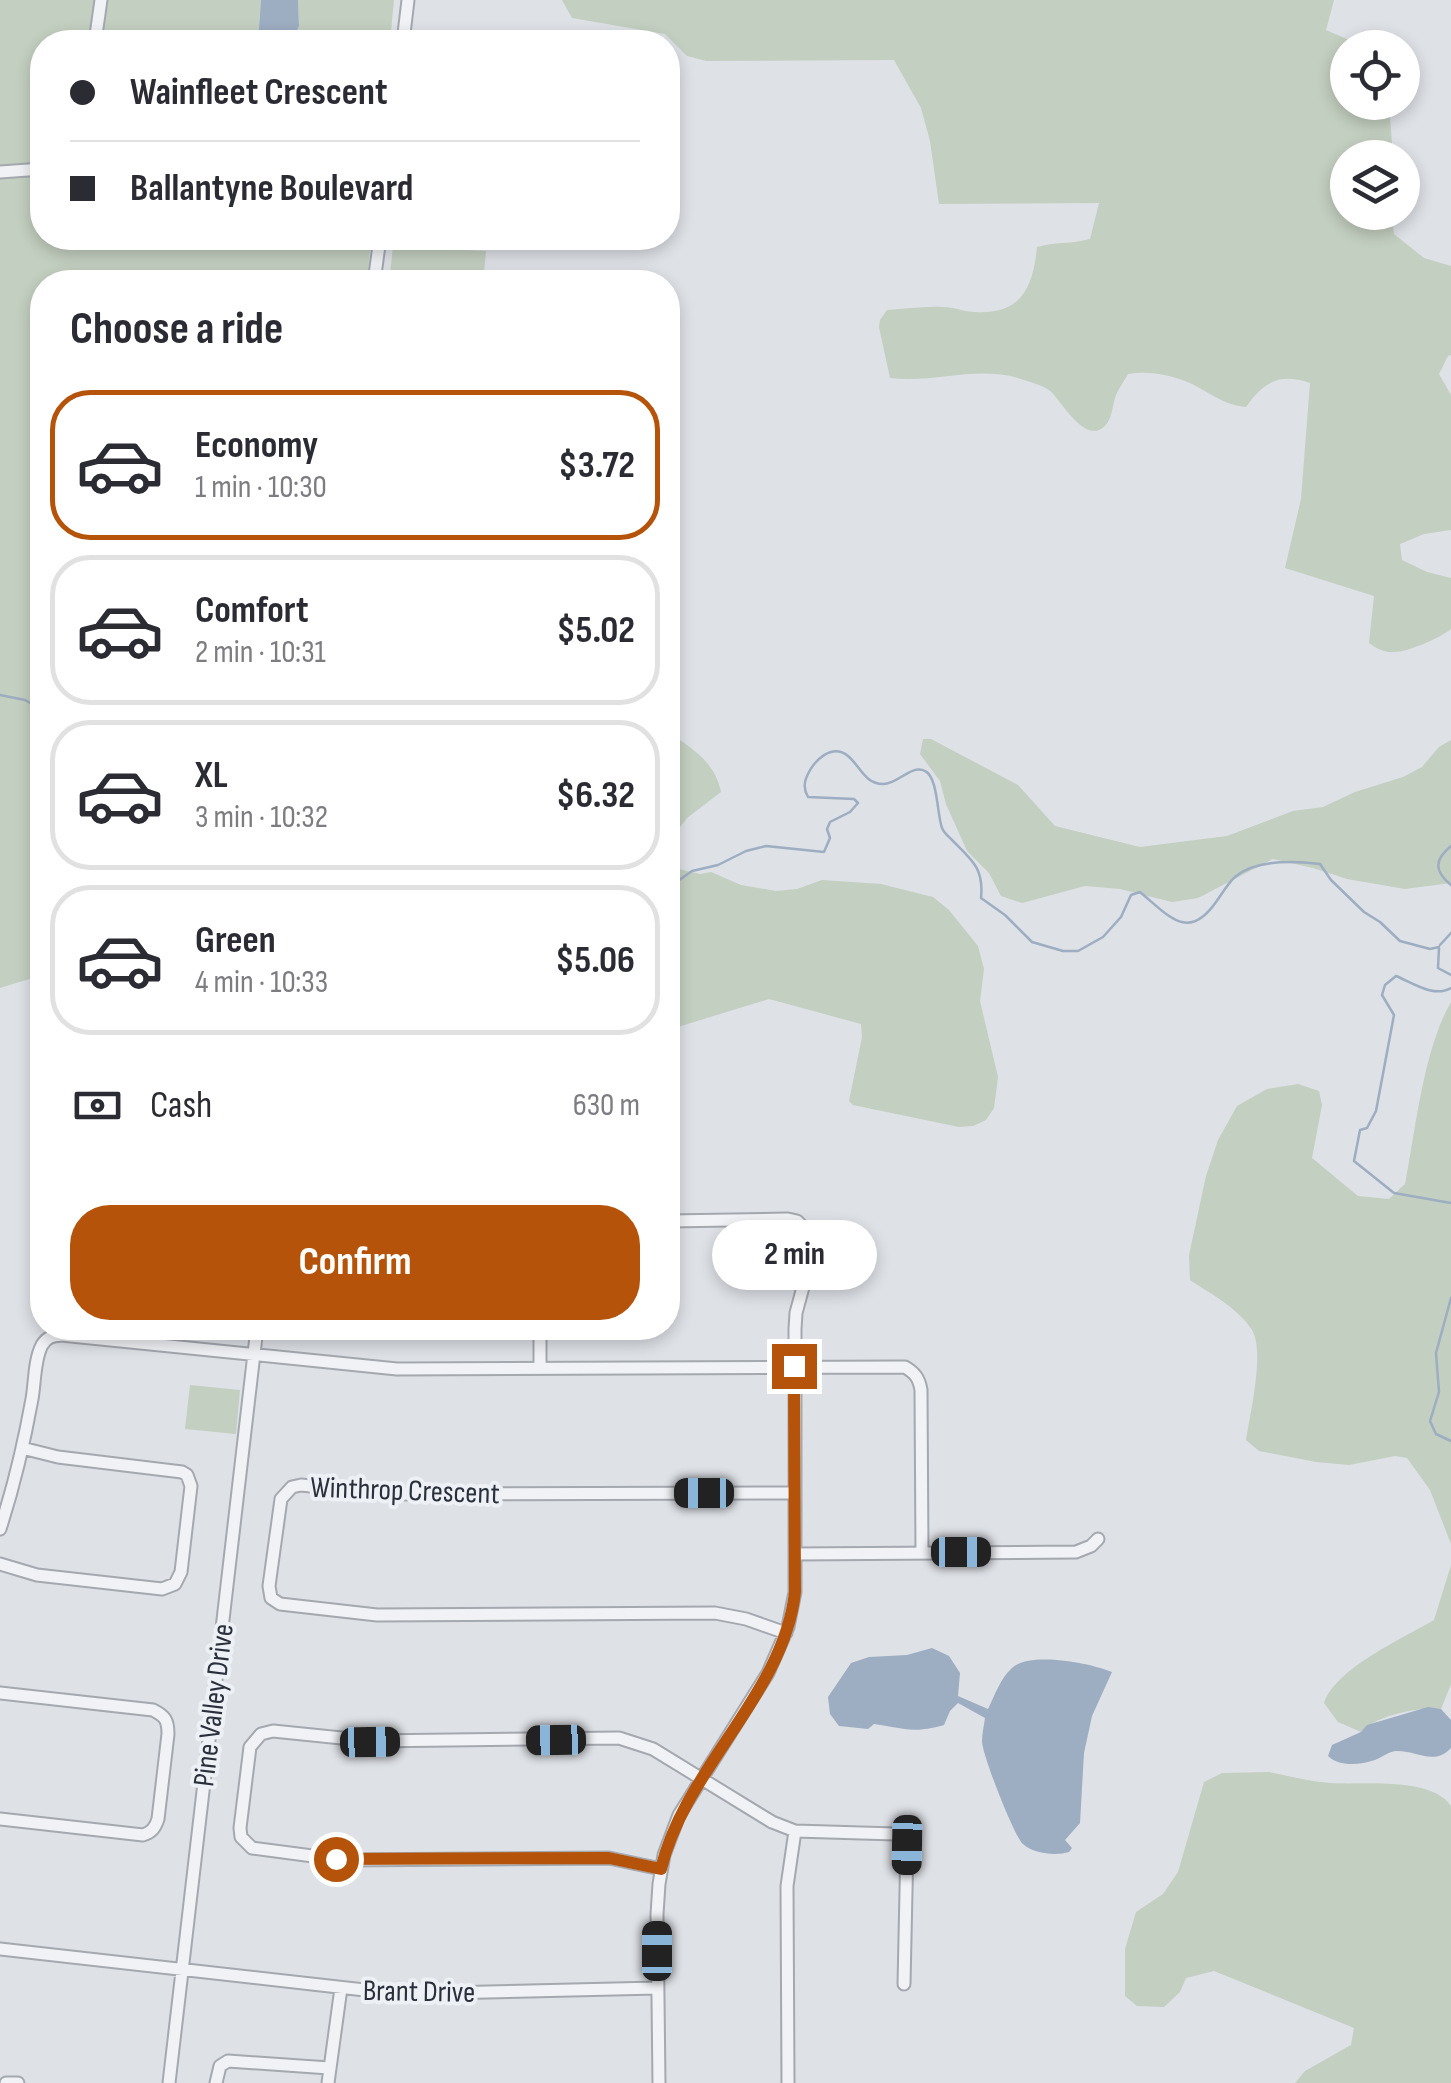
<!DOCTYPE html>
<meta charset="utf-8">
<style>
:root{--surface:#fff;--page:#f7f7f7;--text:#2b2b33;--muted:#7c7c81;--line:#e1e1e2;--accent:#b45309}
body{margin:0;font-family:"Sofia Sans Condensed",sans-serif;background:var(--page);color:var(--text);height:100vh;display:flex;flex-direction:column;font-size:38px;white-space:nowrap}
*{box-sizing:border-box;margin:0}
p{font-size:32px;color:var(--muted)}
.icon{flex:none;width:55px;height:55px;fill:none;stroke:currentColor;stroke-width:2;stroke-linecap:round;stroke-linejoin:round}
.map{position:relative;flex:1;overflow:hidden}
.panel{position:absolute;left:30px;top:270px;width:650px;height:1070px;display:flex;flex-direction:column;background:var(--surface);border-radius:40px;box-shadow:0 5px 15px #0003}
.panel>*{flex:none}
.guide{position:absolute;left:30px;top:30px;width:650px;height:220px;border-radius:40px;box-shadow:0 5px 15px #0003;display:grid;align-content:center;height:220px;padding:0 40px;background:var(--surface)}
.fabs{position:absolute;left:1330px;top:30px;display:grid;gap:20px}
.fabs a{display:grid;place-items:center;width:90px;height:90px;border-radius:50%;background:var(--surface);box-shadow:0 5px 15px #0003;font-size:50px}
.end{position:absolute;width:45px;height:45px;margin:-22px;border:12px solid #b45309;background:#fff;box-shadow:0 0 0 5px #fff}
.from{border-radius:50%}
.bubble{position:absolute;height:70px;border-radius:35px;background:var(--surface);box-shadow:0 5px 15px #0003;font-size:32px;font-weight:700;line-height:70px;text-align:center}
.car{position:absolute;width:30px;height:60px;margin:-30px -15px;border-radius:12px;box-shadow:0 0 8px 2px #0007;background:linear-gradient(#222 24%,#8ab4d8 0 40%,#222 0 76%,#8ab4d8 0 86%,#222 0)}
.guide b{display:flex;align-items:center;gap:35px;height:95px;font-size:38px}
.guide b+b{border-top:2px solid var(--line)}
.guide i{width:25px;height:25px;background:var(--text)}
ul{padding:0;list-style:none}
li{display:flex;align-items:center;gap:30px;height:150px;margin:0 20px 15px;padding:0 20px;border:5px solid var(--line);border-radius:40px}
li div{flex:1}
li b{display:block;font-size:38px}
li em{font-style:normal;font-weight:700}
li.current{border-color:var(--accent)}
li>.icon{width:90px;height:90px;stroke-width:1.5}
h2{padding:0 40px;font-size:45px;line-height:120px}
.pay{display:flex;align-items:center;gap:25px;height:110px;padding:0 40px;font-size:38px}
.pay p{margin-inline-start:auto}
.cta{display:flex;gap:20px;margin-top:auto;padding:20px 40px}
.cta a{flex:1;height:115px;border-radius:40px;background:var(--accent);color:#fff;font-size:40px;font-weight:700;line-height:115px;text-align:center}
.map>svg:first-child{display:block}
.green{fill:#c3cfc0}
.water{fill:#9dadc2}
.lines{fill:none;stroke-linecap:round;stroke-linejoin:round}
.stream{stroke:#9dadc2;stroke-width:2.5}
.minor-casing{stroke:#a4a8af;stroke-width:15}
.minor{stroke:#f0f2f5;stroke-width:11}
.route{stroke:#b45309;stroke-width:12}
.labels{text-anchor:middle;stroke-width:8;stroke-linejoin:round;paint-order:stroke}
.street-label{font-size:30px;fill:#292f3b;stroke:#edf0f4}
</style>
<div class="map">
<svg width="1451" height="2083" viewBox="0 0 1451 2083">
<rect width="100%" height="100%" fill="#dee1e6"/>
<path class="green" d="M 0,0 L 261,0 L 258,42 L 42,42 L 42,238 L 371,238 L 367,282 L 42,282 L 42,975 L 0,988 Z
M 298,0 L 394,0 L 390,42 L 291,42 L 299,26 Z
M 562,0 L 1334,0 L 1326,30 L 1356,43 L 1361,47 L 1348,48 L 1348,102 L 1389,103 L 1393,157 L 1348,158 L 1348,212 L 1391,213 L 1394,234 L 1424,258 L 1451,266 L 1451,355 L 1448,356 L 1439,374 L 1451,395 L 1451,530 L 1424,534 L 1400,544 L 1402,560 L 1427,572 L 1451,578 L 1451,629 C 1440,638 1408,652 1394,652 C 1384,653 1376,648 1369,643 L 1374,596 L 1285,568 L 1301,499 L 1310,383 C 1280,373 1264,381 1246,407 C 1219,404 1208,390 1185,381 C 1166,374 1147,371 1128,374 C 1124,381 1119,388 1116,395 C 1112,405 1113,422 1101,429 C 1081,440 1061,399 1049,390 C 1043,386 1034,383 1027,381 C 981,363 937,384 890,378 L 879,327 L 880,320 L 887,310 C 906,309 925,306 943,307 C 954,307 964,312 975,312 C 1021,315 1033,288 1037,247 C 1055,242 1071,244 1090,239 L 1099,203 L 939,204 L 930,141 L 921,108 L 894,60 L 706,61 L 687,56 L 665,34 L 572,18 Z
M 393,247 L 486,251 L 483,282 L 389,282 Z
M 668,732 C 692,748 715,762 721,792 L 687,818 L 677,831 L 668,857 L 674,868 L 700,874 L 711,872 L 741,885 L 776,891 L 797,889 L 822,880 L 881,884 L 933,897 L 949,910 L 978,946 L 984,969 L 980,1001 L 998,1077 L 994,1108 L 986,1120 L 973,1126 L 959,1127 L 853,1105 L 849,1101 L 862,1037 L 861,1024 L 769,999 L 668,1030 Z
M 923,739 L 931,739 L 1018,785 L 1055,826 L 1140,847 L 1227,836 L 1293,811 L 1323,807 L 1355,792 L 1403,777 L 1422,767 L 1439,747 L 1451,740 L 1451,883 L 1405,889 L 1347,879 L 1313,868 L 1273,859 L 1198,898 L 1172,902 L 1120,889 L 1085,886 L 1022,903 L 1001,896 L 989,873 L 967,851 L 946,804 L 940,781 L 920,754 Z
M 1451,1002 L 1451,1544 L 1430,1490 L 1407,1458 L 1395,1456 L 1349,1465 L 1316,1462 L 1259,1451 L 1246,1440 C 1250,1415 1265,1351 1252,1330 C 1238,1308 1211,1294 1190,1280 L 1189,1255 L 1206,1176 L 1218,1140 L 1237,1106 L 1267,1089 L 1298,1084 L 1319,1091 L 1322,1105 L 1312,1158 L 1358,1196 L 1389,1199 L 1405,1184 C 1416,1128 1423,1051 1451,1002 Z
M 190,1385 L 240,1390 L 236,1434 L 185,1429 Z
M 1451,1565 L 1451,1684 L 1441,1709 C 1421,1706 1374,1716 1361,1732 L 1338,1722 L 1324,1703 C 1336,1668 1402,1639 1434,1620 Z
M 1269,1772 C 1290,1776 1311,1782 1331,1783 C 1363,1785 1432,1777 1451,1806 L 1451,2083 L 1295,2083 L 1305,2071 L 1351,2045 L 1354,2028 L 1214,1971 L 1186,1978 L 1180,1992 L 1164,2007 L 1137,2006 L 1125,1996 L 1125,1949 L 1136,1912 L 1163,1894 L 1178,1872 L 1204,1782 L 1222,1773 Z"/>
<path class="water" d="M 261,0 L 298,0 L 299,26 L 291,42 L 258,42 Z
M 932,1648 L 949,1656 L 960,1673 L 958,1696 L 988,1709 C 995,1695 1000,1679 1012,1668 C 1029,1651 1091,1663 1112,1672 L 1092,1716 L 1084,1753 L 1080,1823 L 1065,1840 L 1072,1848 L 1069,1852 C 1056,1856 1034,1854 1023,1844 C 1014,1836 982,1754 982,1741 C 982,1734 984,1725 985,1718 L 958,1703 L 950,1711 L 944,1725 C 912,1734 904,1728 874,1724 L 868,1729 L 839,1726 L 830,1714 L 828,1697 L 851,1663 L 869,1657 L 907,1655 Z
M 1428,1707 L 1441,1709 L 1451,1720 L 1451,1748 C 1434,1766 1419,1751 1397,1751 C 1389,1751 1383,1757 1375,1760 C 1360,1765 1339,1767 1328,1756 L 1332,1745 L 1361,1732 L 1367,1725 Z"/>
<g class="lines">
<path class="stream" d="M 0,695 L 25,700 L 42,710
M 668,834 C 675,847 676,857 668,870
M 1451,846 C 1434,860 1434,871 1451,885
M 668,888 L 692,871 L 718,865 L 746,851 L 766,846 L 824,852 L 830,838 L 827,829 L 830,822 L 850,812 L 858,803 L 854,799 L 808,797 C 804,790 803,784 807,776 C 814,760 832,743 848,756 C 860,766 865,784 883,784 C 897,785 911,764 925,771 C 938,777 937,815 942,828 C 944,833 948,836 952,840 C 972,860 984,868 981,898 L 1005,915 L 1032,942 L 1063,951 L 1078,951 L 1103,937 L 1121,917 L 1131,895 L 1140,892 C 1169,916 1188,942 1216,902 C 1222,894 1228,883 1235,877 C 1256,859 1295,861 1320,864 L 1331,880 L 1364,912 L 1380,922 L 1400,941 L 1430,949 L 1439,947
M 1440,945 L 1451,933
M 1439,948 L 1438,968 L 1451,975
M 1451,988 C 1434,998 1413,983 1396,976 L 1385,985 L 1382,995 L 1394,1015 L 1376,1111 L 1367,1128 L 1360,1130 L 1354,1161 L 1394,1193 L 1451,1203
M 1451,1298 L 1436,1353 L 1439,1392 L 1430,1421 L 1436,1434 L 1451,1441"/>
<g class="minor-casing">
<path id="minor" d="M 95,42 L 101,0
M 403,42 L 408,0
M 0,172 L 42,169
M 213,238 L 234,240
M 374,282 L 380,238
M 540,1368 L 540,1328
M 0,1529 C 14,1486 24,1443 32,1399 C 35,1383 34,1360 42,1345 C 47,1337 52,1336 61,1335 L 397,1369 L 905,1367 C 915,1373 919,1378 921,1390 L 922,1552
M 795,1554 L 1076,1552 L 1091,1546 L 1098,1539
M 0,1564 L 37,1575 L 162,1589 L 175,1584 L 181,1572 L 191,1486 L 187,1475 L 182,1472 L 58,1457 L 22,1448
M 786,1633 L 746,1619 L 715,1613 L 377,1615 L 280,1604 L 271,1598 L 269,1586 L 281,1499 L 292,1487 L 301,1485 L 389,1494 L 795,1493
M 0,1693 L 153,1710 C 165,1716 168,1720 168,1734 L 158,1819 C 155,1828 152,1832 143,1835 L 0,1819
M 661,1869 L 609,1858 L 343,1860 L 252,1848 L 241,1837 L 240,1828 L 250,1747 L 261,1734 L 273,1731 L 371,1741 L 619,1738 L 653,1749 L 772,1822 L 795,1831 L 895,1834 L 907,1845 L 904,1984
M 0,1949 L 400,1994 L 657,1988
M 6,2083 L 18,2083
M 169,2083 L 257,1328
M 216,2083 L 220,2066 L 228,2061 L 329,2068
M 328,2083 L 341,1988
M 659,2083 L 657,1914 L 659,1884 L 664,1855 L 679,1815 L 768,1673 L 788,1627 L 795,1592 L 795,1329 L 796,1313 L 809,1265 L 809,1243 L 807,1231 L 797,1221 L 788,1219 L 668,1221
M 788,2083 L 787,1886 L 795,1831"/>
</g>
<use href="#minor" class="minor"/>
</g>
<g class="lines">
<path class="route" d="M 336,1859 L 609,1858 L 661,1869 C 685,1768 784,1694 795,1592 L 794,1366"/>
</g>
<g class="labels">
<g class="street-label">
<text transform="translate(405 1490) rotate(2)" y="10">Winthrop Crescent</text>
<text transform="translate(213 1705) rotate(-83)" y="10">Pine Valley Drive</text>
<text transform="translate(419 1991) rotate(1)" y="10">Brant Drive</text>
</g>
</g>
</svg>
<div class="fabs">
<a><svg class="icon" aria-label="locate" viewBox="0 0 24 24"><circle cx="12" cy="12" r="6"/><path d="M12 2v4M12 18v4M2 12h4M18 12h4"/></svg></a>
<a><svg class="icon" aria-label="layers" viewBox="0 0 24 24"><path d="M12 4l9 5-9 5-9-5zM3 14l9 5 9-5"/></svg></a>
</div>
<i class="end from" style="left:336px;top:1859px"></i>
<i class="end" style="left:794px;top:1366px"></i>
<div class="bubble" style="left:712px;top:1220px;width:165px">2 min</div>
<i class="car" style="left:704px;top:1493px;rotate:270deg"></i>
<i class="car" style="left:961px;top:1552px;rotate:90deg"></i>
<i class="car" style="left:556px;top:1740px;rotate:269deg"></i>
<i class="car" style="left:370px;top:1742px;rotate:89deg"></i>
<i class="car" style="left:907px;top:1845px;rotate:181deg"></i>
<i class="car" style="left:657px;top:1951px;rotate:0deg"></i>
<div class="guide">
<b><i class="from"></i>Wainfleet Crescent</b>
<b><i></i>Ballantyne Boulevard</b>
</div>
<section class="panel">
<h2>Choose a ride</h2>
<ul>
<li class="current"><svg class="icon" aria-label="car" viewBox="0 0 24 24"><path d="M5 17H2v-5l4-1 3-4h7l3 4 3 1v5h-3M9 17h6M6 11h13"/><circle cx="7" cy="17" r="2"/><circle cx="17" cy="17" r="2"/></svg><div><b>Economy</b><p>1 min · 10:30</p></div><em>$3.72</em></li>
<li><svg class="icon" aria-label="car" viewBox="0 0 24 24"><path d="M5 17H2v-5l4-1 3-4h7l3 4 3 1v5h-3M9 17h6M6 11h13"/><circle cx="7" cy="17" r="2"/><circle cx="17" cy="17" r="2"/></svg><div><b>Comfort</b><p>2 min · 10:31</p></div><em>$5.02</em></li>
<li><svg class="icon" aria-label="car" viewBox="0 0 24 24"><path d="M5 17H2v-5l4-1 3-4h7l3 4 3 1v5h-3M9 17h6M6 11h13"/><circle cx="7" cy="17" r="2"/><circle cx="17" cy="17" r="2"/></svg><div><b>XL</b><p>3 min · 10:32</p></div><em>$6.32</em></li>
<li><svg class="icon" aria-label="car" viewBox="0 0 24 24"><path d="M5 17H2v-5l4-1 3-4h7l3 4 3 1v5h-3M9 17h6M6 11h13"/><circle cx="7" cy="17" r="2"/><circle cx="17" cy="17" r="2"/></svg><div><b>Green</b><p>4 min · 10:33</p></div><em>$5.06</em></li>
</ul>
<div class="pay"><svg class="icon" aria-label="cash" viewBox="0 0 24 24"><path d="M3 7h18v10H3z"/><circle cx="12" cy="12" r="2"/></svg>Cash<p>630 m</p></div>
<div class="cta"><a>Confirm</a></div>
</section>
</div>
